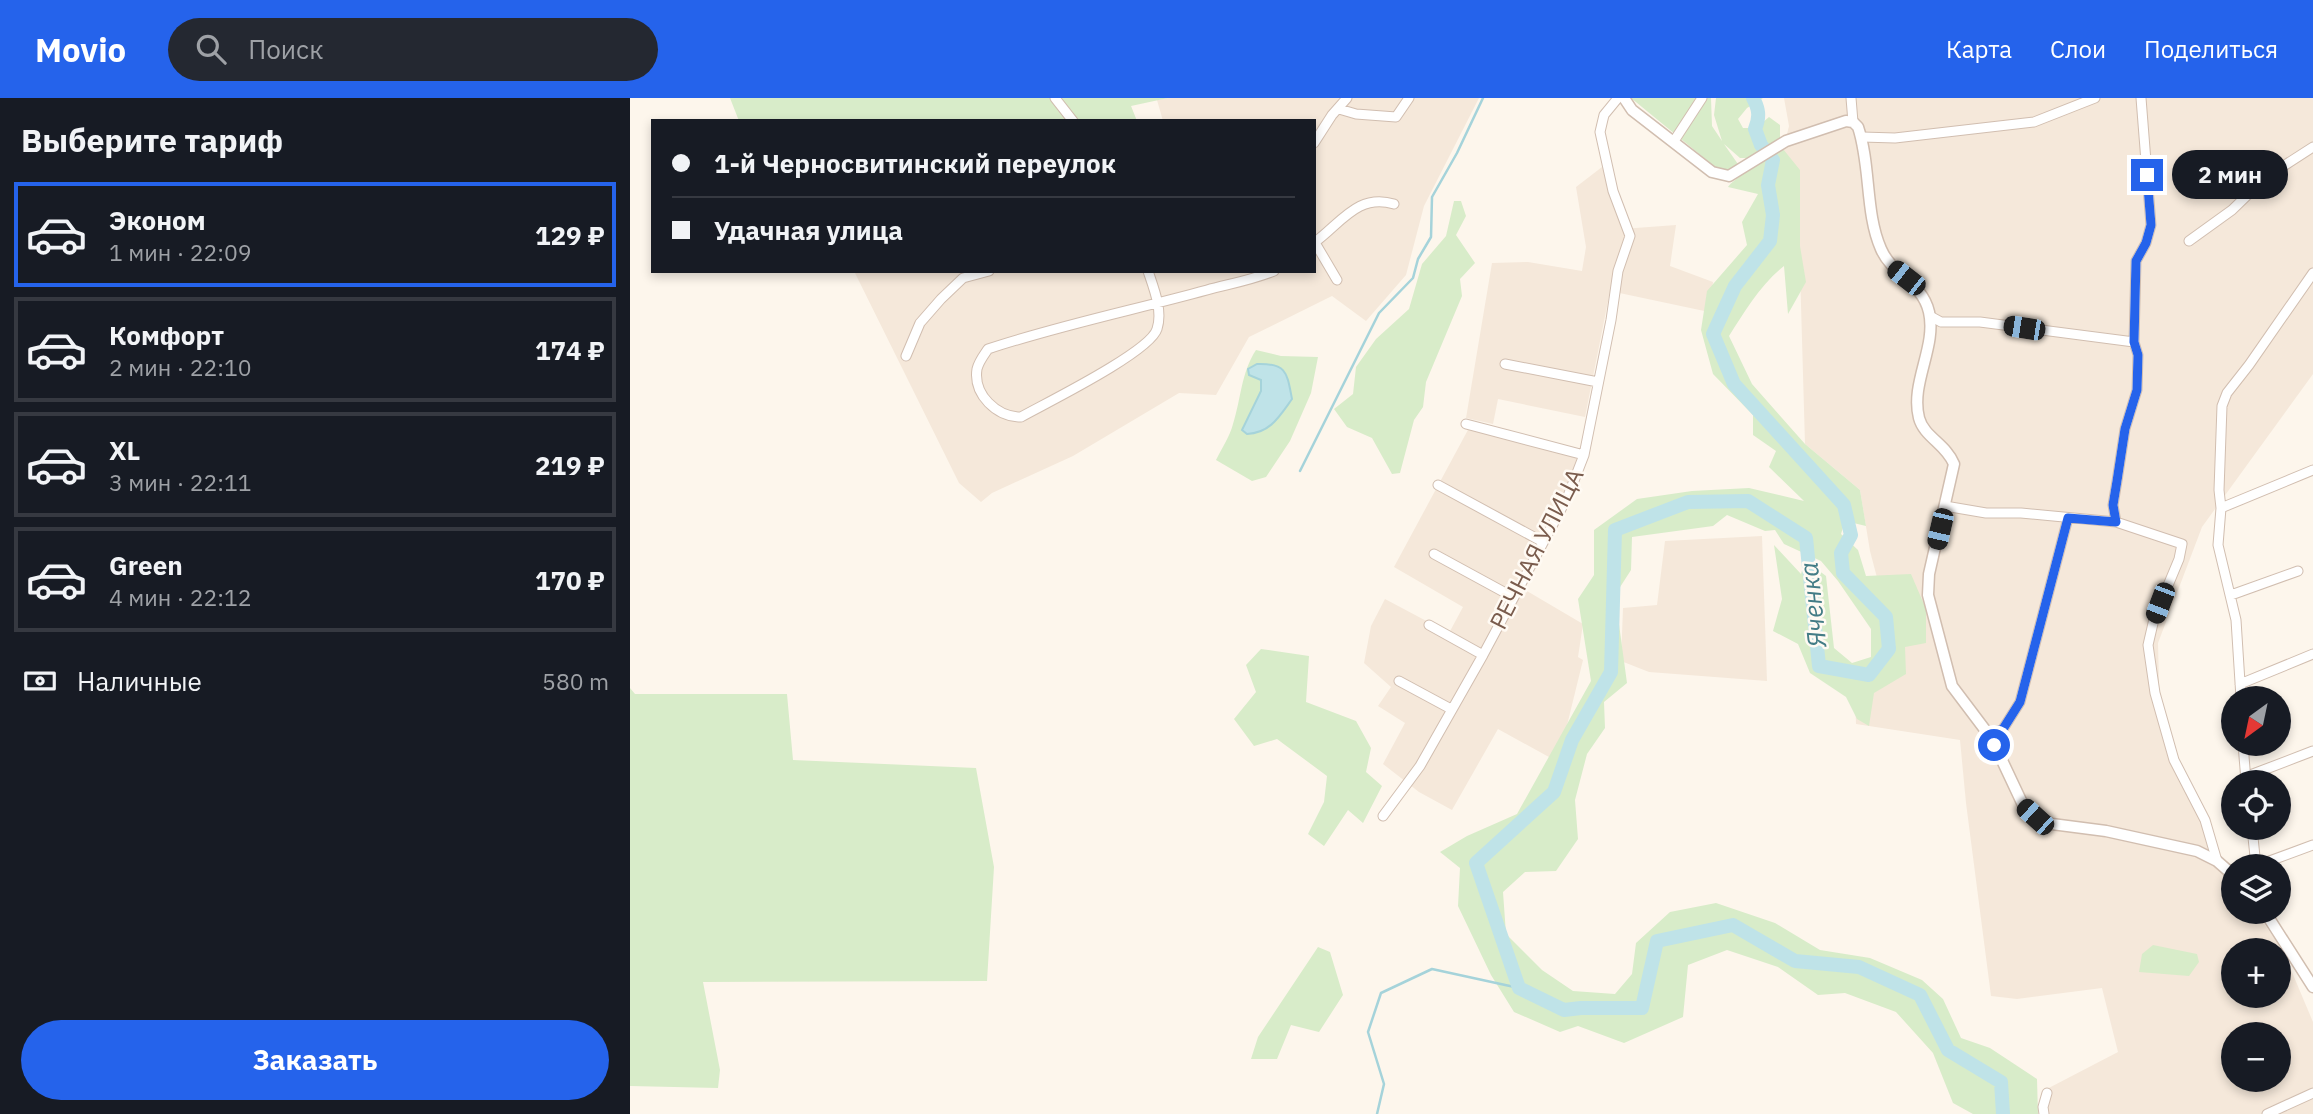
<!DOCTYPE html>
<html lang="ru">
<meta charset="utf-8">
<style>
:root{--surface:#171b24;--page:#242831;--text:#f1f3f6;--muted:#9ea1a6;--line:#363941;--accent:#2563eb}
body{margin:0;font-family:"IBM Plex Sans",sans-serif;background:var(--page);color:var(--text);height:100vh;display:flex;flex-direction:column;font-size:26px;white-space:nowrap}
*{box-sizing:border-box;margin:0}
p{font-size:23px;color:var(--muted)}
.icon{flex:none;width:38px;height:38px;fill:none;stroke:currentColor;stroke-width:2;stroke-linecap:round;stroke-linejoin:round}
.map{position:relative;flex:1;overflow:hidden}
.side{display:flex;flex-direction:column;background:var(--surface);width:630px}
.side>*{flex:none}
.hud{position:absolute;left:21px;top:21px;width:665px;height:154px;border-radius:0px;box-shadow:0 4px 10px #0003;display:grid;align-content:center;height:154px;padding:0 21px;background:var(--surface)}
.needle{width:46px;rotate:213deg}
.controls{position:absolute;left:1591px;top:588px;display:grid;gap:14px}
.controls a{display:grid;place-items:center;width:70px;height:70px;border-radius:50%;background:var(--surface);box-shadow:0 4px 10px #0003;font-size:35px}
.end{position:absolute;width:32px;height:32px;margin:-16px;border:9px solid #2563eb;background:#fff;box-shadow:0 0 0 4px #fff}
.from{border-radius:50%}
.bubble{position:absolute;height:49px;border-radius:24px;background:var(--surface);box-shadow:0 4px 10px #0003;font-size:23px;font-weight:700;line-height:49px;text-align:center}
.car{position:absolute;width:21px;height:42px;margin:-21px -10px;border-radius:9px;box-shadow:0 0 5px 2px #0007;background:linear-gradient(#222 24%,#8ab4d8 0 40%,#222 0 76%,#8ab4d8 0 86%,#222 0)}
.hud b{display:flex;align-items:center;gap:24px;height:66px;font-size:26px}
.hud b+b{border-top:2px solid var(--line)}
.hud i{width:18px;height:18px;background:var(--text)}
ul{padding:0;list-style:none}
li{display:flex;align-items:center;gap:21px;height:105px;margin:0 14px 10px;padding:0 7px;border:4px solid var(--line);border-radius:0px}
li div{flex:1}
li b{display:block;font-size:26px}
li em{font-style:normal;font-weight:700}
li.current{border-color:var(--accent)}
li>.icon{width:63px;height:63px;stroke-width:1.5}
h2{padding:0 21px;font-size:32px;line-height:84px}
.pay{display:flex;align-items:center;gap:18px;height:77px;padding:0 21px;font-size:26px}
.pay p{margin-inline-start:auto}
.primary-button{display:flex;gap:14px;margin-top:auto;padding:14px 21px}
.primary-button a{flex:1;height:80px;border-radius:42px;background:var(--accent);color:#fff;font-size:28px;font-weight:700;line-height:80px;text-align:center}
header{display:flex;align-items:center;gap:42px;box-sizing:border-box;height:98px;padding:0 35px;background:var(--accent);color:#fff}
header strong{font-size:33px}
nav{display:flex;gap:38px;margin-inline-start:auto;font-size:24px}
.search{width:490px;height:63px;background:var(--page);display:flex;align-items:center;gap:18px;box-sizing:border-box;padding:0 24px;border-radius:38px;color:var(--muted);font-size:26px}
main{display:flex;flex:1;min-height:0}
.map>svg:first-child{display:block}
.residential{fill:#f5e8da;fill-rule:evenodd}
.green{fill:#d8ecc9;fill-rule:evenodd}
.water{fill:#bfe3e8;stroke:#a5d3da;stroke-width:2}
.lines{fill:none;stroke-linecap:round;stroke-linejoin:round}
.stream{stroke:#a5d3da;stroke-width:2.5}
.river{stroke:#bfe3e8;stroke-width:14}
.minor-casing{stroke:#d1beb0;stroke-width:11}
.tertiary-casing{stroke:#d1beb0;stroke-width:13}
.minor{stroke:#fff;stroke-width:9}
.tertiary{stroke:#fff;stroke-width:10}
.route{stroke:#2563eb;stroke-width:9}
.labels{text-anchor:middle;stroke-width:5;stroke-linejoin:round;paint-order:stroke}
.street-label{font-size:24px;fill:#7a5c4d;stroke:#fffaf3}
.water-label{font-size:26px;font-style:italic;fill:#437c86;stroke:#fffaf3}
</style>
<header>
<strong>Movio</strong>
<div class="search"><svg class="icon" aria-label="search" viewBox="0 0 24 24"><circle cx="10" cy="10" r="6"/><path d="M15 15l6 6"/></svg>Поиск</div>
<nav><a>Карта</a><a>Слои</a><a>Поделиться</a></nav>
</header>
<main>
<section class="side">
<h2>Выберите тариф</h2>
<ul>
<li class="current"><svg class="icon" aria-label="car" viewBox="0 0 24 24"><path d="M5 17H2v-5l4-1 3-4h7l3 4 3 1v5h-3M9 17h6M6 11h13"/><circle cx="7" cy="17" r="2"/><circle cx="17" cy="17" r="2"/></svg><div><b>Эконом</b><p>1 мин · 22:09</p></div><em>129 ₽</em></li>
<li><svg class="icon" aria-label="car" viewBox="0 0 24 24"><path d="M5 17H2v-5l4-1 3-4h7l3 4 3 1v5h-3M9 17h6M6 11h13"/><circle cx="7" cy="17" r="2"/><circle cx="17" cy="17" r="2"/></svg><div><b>Комфорт</b><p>2 мин · 22:10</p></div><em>174 ₽</em></li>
<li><svg class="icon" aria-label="car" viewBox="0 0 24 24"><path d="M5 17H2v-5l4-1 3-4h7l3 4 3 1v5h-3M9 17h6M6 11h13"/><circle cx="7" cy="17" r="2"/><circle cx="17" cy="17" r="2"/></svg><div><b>XL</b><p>3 мин · 22:11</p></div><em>219 ₽</em></li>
<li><svg class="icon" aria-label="car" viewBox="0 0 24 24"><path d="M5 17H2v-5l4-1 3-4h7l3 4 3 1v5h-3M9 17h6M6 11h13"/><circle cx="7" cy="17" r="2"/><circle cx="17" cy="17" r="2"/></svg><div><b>Green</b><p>4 мин · 22:12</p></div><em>170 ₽</em></li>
</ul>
<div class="pay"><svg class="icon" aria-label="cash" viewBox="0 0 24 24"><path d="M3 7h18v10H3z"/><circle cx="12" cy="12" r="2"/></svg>Наличные<p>580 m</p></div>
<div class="primary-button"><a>Заказать</a></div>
</section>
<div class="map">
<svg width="1683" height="1016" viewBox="0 0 1683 1016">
<rect width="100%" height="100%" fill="#fdf6ec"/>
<path class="residential" d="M 538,0 L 849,0 L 794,108 L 776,177 L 736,223 L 702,198 L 619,239 L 586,297 L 549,295 L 443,358 L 362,395 L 351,404 L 329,385 L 224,173 L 684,173 L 684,23 L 533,23 L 527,2 Z
M 1154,0 L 1683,0 L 1683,276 L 1572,429 L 1528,545 L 1530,625 L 1591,763 L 1603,781 L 1603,814 L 1626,814 L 1653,853 L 1683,924 L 1683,1016 L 1418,1016 L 1413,993 L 1488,954 L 1472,890 L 1387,901 L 1361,898 L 1336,705 L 1330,642 L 1226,626 L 1225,597 L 1271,571 L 1240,453 L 1230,392 L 1175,346 L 1168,102 L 1153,53 L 1159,28 ZM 1603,852 L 1648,852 L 1648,898 L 1603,898 ZM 1603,936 L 1648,936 L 1648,982 L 1603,982 Z
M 972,69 L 992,131 L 1046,127 L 1040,168 L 1083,184 L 1079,214 L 980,193 L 955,319 L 868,301 L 863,326 L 836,320 L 862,165 L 898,164 L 952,173 L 956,149 L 946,89 Z
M 839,330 L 950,359 L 890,489 L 953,526 L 948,559 L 953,562 L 928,664 L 868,631 L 822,712 L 789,694 L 753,666 L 775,625 L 748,608 L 761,589 L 734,565 L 741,528 L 755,501 L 819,535 L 833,509 L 764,469 Z
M 1132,438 L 1137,583 L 1019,574 L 991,563 L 993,510 L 1027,507 L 1035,443 Z"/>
<path class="green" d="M 100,0 L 538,0 L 501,8 L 507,23 L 109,23 Z
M 1001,0 L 1081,0 L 1082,28 L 1092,43 L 1084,17 L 1086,0 L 1133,0 L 1117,10 L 1108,21 L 1113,30 L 1126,30 L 1139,19 L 1150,27 L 1150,41 L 1117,60 L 1110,60 L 1094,46 L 1110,69 L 1090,73 Z
M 1153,51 L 1170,72 L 1170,148 L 1176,184 L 1158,216 L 1154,168 C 1131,186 1115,213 1099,238 L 1122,286 L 1175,346 L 1230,392 L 1236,428 L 1215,423 L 1211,436 L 1228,452 L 1236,478 L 1281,476 L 1296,511 L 1296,545 L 1275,549 L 1276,576 L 1244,595 L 1239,628 L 1227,621 L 1216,599 L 1180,575 L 1168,546 L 1143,533 L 1152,501 L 1144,447 L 1171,476 L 1175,462 L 1196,478 L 1204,550 L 1222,565 L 1241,559 L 1241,531 L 1208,483 L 1191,463 L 1154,446 L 1145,432 L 1135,433 L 1097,417 L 1083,428 L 1002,439 L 1001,472 L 985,497 L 997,585 L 974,604 L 975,630 L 957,656 L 945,702 L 948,741 L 926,773 L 895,774 L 873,794 L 876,836 L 912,872 L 943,893 L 985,896 L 1002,876 L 1006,845 L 1040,814 L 1086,805 L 1145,825 L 1190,852 L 1240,860 L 1292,882 L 1313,901 L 1331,940 L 1360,950 L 1407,981 L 1408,1016 L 1343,1016 L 1323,1005 L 1303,955 L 1266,914 L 1215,895 L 1188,897 L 1148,869 L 1097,852 L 1058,867 L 1053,919 L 994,945 L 948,928 L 930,934 L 884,914 L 861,877 L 828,808 L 830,770 L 810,754 L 837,738 L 887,716 L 961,583 L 948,501 L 964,477 L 964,432 L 1007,401 L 1062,393 L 1119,390 L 1174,403 L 1139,369 L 1146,353 L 1123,337 L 1123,317 L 1083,276 L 1071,232 L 1077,193 L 1117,147 L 1112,124 L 1128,96 L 1098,89 C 1103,80 1141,59 1153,51 Z
M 824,103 L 831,103 L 836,118 L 826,137 L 845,165 L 830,181 L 832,198 L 796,284 L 793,309 L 784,322 L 770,375 L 762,376 L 742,340 L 717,329 L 704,311 L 723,296 L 726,269 L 746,241 L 779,211 L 792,166 L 816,138 Z
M 626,252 L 651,258 L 688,259 L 681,295 L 660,343 L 636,379 L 622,383 L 586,362 C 592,350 600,338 603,326 C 611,301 611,275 626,252 ZM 657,276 L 613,331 L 631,293 L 631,282 L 620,277 Z
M 631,551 L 679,558 L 676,604 L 726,623 L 741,650 L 736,674 L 752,688 L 733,725 L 718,712 L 694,748 L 678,736 L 694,704 L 697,678 L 647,641 L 624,648 L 604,621 L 626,594 L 616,567 Z
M 0,590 L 5,596 L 157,596 L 163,662 L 346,670 L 364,769 L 357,883 L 73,884 L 90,972 L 88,990 L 0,988 Z
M 1523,847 L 1567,856 L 1569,864 L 1559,878 L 1509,874 L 1512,856 Z
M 688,849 L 700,854 L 713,897 L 689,934 L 661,927 L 647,961 L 621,961 L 628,939 Z"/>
<path class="water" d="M 627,266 C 657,265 657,275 662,301 C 649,319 640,335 617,336 L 612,332 L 631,293 L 631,282 L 619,277 L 618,271 Z"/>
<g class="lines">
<path class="stream" d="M 670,373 L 749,215 L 783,180 L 788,161 L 801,139 L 802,99 L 827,55 L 853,0
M 747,1016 L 754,986 L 738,934 L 751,895 L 802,871 L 889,890"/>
<path class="river" d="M 1123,0 C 1129,11 1130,19 1125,31 L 1131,47 L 1143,62 L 1138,87 L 1143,117 L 1140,143 L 1105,188 L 1083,236 L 1104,286 L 1214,407 L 1221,437 L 1211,455 L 1213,475 L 1256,519 L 1259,551 L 1239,577 L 1189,568 L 1176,440 L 1118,403 L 1058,404 L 985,432 L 981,574 L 942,642 L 924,694 L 846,765 L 889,890 L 934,912 L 951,910 L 1012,910 L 1027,843 L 1103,827 L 1165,863 L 1229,869 L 1290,897 L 1318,952 L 1371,984 L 1373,1016"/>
<g class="minor-casing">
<path id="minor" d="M 425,0 L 443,23
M 1221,0 L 1223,24
M 1511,0 L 1521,127 L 1516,145 L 1506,163 L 1504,244 L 1508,257 L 1507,292 L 1495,331 L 1487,383 L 1483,407 L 1486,424 L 1552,446 L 1549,461 L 1524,521 L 1518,547 L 1525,595 L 1544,662 L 1575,722 L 1587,763
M 709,11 L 726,16 L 766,19 L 779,0
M 1232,39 L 1265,40 L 1404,24 L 1465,0
M 1044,43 L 1072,0
M 684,45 L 702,17 L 717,0
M 684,143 L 707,182
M 1559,143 L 1602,112 L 1635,80 L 1683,49
M 685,144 C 711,125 728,95 764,106
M 518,173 C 524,191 533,213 527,231 C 520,254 416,305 391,319 C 367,319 343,297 347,271 C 349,263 354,257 358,251 C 430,227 504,212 577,192 C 599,186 622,182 644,173
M 1300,218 L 1311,224 L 1350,224 L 1504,244
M 276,258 L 290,225 L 311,201 L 333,180 L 359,173
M 875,266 L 968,284
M 836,326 L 954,357
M 808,387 L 913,444
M 1315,408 L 1356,415 L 1391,415 L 1486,424
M 1591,410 L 1683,372
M 804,456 L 883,499
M 1601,497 L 1668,473
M 799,527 L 853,557
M 769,583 L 821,611
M 1610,586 L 1683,556
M 1611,600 L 1606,522 L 1588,447 L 1591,410 L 1589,392 L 1592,308 L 1597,295 L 1619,267 L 1683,175
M 1358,636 L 1373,631 L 1390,604 L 1438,420
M 1613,646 L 1616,683
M 1615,679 L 1683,653
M 753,718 L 790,668 L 853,557 L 938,398 L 954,357 L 981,222 L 988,173 L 1000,138 L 983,93 L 970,34 L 974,17 L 988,0
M 1622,730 L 1626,768
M 1626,768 L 1683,747
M 1414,1016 L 1413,1009 L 1417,995
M 1637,1016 L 1683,995"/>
</g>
<g class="tertiary-casing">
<path id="tertiary" d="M 994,0 L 1002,12 L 1082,74 L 1099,78 L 1156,43 L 1216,23 L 1223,24 L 1228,29 C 1241,68 1235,115 1251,151 C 1262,177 1292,184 1299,214 C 1307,249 1280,285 1289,320 C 1294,339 1316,346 1324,366 L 1299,476 L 1298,497 L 1322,588 L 1362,641 L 1394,709 L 1405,719 L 1422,726 L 1476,733 L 1567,753 L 1587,763 L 1603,777
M 1635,814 L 1683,889"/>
</g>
<use href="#minor" class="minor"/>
<use href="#tertiary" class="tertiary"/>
</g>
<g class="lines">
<path class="route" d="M 1364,647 L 1358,636 L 1373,631 L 1390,604 L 1438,420 L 1486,424 L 1483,407 L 1487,383 L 1495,331 L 1507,292 L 1508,257 L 1504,244 L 1506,163 L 1516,145 L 1521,127 L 1517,77"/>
</g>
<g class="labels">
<g class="street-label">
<text transform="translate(907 451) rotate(-63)" y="8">РЕЧНАЯ УЛИЦА</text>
</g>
<g class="water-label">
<text transform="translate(1183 507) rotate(-96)" y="9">Яченка</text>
</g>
</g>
</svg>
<div class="controls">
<a><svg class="needle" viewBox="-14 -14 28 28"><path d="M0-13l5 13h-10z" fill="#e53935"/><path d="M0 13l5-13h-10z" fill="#9ea1a6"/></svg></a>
<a><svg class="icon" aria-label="locate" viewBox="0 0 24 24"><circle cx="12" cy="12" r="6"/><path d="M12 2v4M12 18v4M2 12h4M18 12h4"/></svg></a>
<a><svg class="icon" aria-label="layers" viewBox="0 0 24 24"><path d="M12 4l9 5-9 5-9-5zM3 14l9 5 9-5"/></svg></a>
<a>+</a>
<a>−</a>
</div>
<i class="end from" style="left:1364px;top:647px"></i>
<i class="end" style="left:1517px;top:77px"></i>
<div class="bubble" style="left:1542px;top:52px;width:116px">2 мин</div>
<i class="car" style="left:1276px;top:180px;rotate:308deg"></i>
<i class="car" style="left:1394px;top:230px;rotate:279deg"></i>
<i class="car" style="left:1310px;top:431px;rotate:193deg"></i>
<i class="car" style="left:1530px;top:505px;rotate:201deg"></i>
<i class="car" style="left:1405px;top:719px;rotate:312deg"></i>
<div class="hud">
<b><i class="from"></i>1-й Черносвитинский переулок</b>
<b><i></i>Удачная улица</b>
</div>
</div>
</main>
